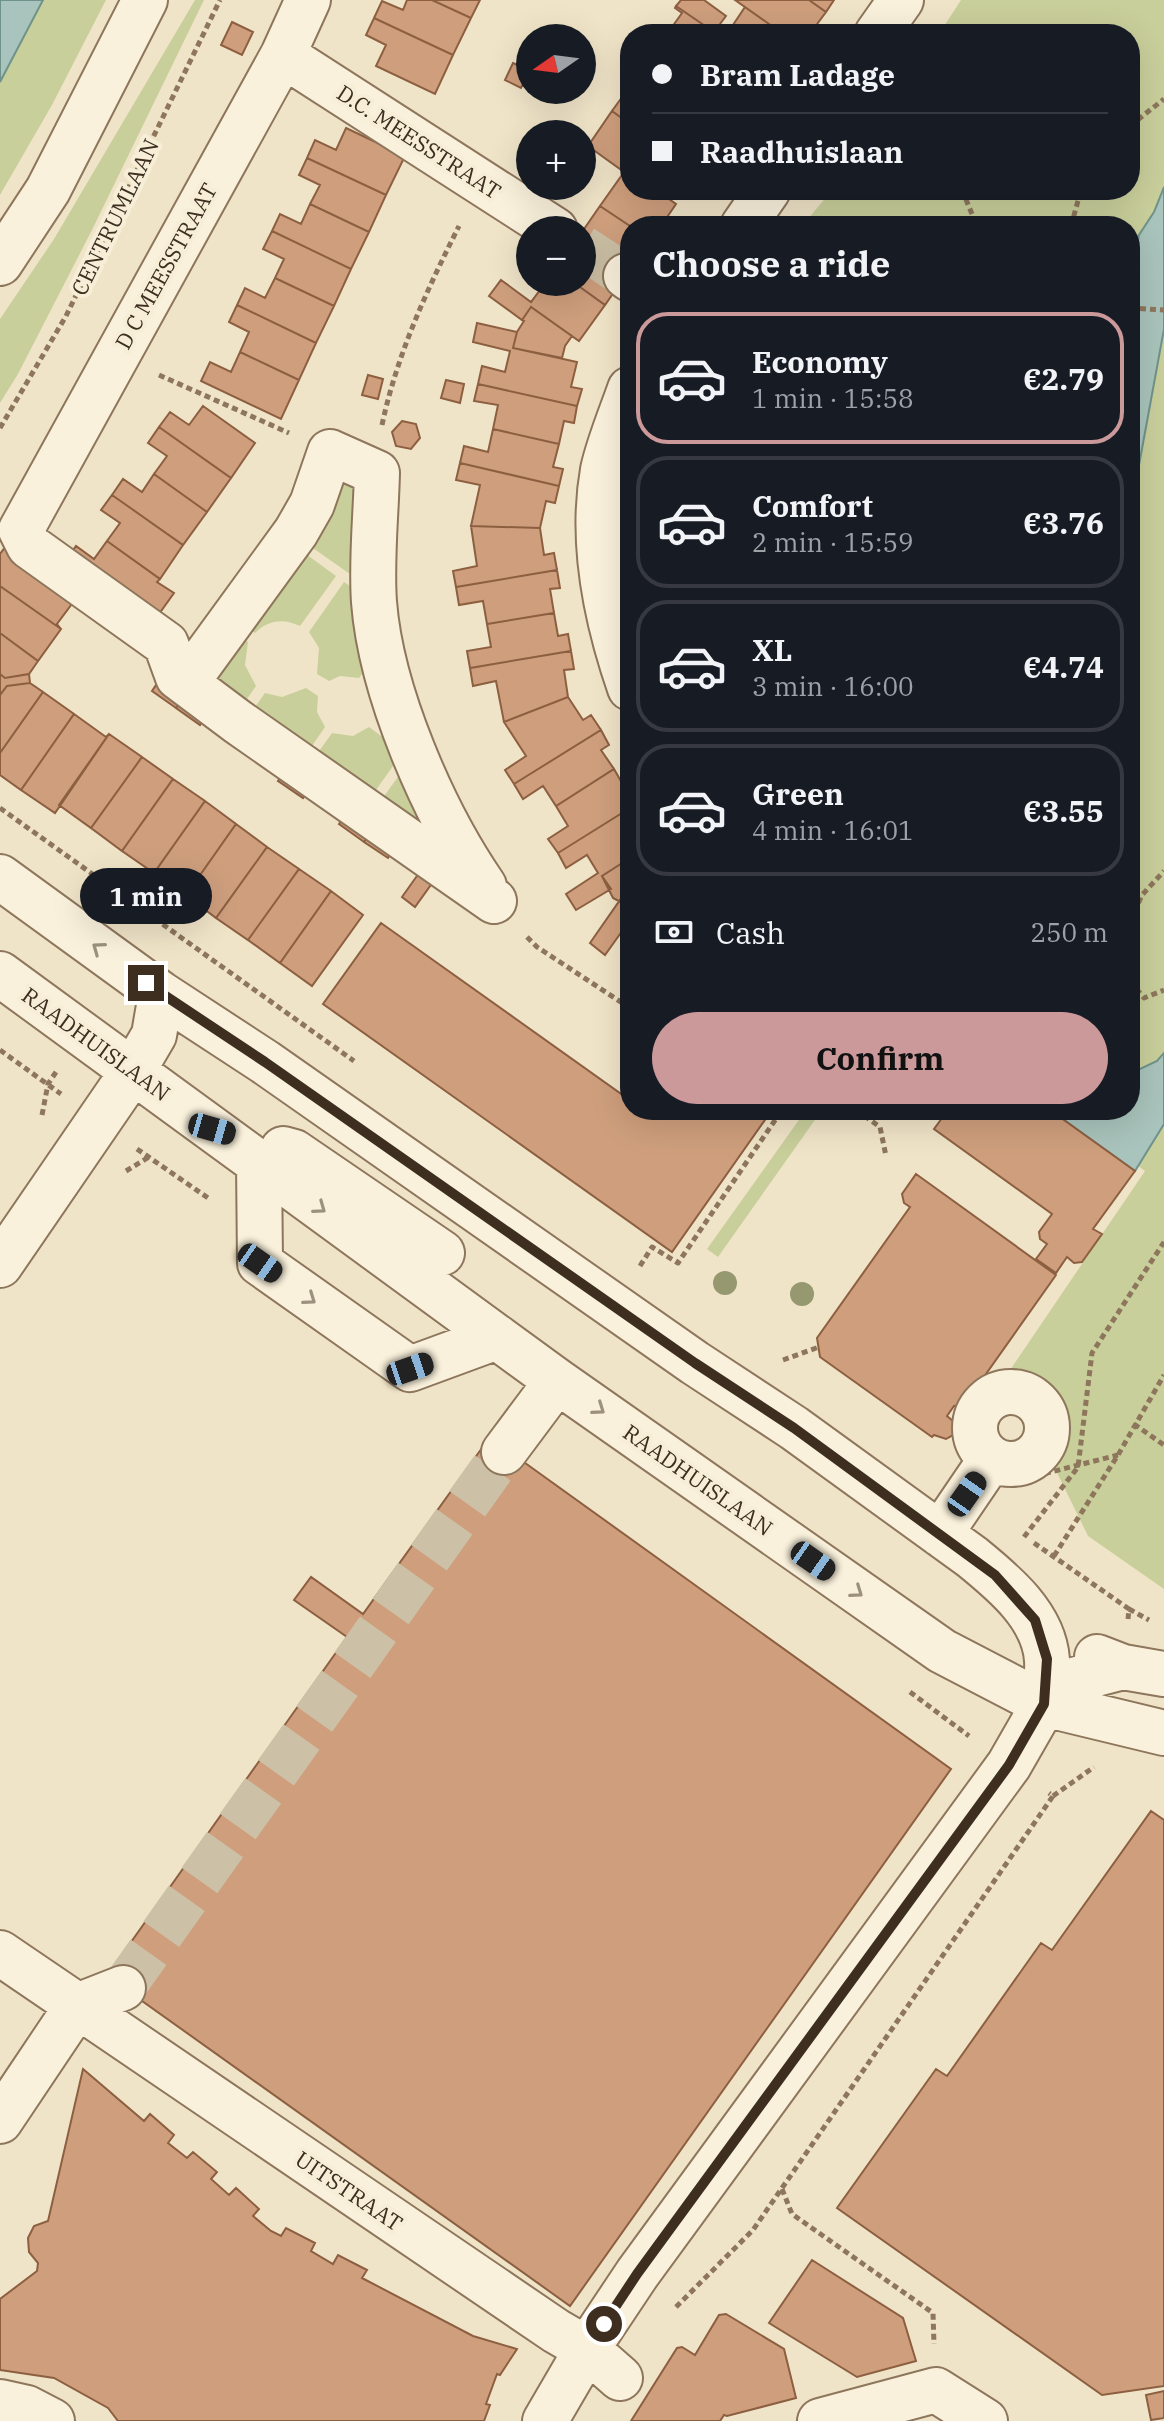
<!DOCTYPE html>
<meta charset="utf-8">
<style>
:root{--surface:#171b24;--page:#242831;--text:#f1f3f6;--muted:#9ea1a6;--line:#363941;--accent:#cc999b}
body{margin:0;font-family:"IBM Plex Serif",serif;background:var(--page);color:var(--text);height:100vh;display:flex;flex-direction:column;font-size:30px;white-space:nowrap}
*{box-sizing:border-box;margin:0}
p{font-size:26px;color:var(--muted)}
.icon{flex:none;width:44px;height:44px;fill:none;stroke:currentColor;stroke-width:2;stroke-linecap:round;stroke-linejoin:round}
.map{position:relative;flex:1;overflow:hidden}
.drawer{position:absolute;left:620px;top:216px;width:520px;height:904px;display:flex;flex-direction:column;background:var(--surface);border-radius:32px;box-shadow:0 8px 32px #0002}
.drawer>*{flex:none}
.top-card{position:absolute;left:620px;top:24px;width:520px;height:176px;border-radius:32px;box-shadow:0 8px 32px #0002;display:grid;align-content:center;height:176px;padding:0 32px;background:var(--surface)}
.needle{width:52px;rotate:256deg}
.buttons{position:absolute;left:516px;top:24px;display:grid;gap:16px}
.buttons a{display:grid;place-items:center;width:80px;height:80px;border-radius:50%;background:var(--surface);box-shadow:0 8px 32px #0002;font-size:40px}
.end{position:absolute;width:36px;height:36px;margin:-18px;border:10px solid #3d2e20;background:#fff;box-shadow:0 0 0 4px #fff}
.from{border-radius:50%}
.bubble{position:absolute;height:56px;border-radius:28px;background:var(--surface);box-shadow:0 8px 32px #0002;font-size:26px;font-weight:800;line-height:56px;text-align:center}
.car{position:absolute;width:24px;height:48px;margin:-24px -12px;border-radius:10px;box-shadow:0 0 6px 2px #0007;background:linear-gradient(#222 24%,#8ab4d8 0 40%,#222 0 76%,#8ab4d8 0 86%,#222 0)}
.top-card b{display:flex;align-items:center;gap:28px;height:76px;font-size:30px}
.top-card b+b{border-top:2px solid var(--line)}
.top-card i{width:20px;height:20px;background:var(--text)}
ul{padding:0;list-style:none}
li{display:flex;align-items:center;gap:24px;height:132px;margin:0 16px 12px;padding:0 16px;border:4px solid var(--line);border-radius:32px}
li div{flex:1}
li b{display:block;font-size:30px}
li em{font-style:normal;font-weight:800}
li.active{border-color:var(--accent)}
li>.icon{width:72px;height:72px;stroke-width:1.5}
h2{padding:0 32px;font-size:36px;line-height:96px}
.pay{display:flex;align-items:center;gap:20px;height:88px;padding:0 32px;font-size:30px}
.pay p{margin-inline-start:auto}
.primary-button{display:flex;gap:16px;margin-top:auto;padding:16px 32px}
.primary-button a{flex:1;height:92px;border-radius:48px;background:var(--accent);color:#111;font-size:32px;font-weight:800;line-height:92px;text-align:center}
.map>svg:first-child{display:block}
.green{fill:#c9cf9b}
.water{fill:#a9c4bc;stroke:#6f938a;stroke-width:2}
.building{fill:#cf9f7d;stroke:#8d5f41;stroke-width:2}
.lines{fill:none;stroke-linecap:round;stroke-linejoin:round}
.minor-tunnel{stroke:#ccc0a6;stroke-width:44;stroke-dasharray:44 22;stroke-linecap:butt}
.minor-casing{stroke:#8d765c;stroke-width:48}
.path{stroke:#8d765c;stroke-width:5;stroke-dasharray:6 4;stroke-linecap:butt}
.minor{stroke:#faf1dc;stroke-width:44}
.tree{fill:#96986f}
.oneway{stroke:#9c907e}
.route{stroke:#3d2e20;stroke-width:10}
.labels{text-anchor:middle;stroke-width:8;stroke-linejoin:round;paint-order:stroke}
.street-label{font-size:22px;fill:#3d2e20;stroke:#f7eed8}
</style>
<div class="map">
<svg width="1164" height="2421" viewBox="0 0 1164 2421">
<rect width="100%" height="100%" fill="#f0e4c8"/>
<path class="green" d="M 0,0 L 106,0 L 52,105 L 0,195 Z
M 195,0 L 204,0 L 92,230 L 18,374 L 0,403 L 0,319 L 54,239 Z
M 961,0 L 1164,0 L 1164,1589 L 1088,1536 L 1008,1373 L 1145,1171 L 1062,1110 L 1130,1110 L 1130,226 L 802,226 L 832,190 L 1130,190 L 1130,34 L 939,34 Z
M 330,474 L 370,486 L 367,586 L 300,539 Z
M 295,546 L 336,576 L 300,626 C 283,618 268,620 255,633 L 240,624 Z
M 344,582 L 366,597 L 374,658 L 359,678 L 340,676 L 329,681 L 317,674 L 319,648 L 309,632 Z
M 234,632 L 248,642 L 245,665 L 256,686 L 238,712 L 197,683 Z
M 306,688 L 318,696 L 317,712 L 325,727 L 303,759 L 247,718 L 265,693 L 282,697 Z
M 369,727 L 403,752 L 366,804 L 310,764 L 332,733 L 353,736 Z
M 411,759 L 448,843 L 374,810 Z
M 806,1110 L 822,1110 L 718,1257 L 707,1249 Z"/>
<path class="water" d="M 0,0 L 43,0 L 0,82 Z
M 1164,187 L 1164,329 L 1130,514 L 1130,283 L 1139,235 L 1154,212 Z
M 1164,1053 L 1164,1124 L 1135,1171 L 1050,1110 L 1130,1110 L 1130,1068 L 1136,1071 L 1157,1061 Z"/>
<path class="building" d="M 407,0 L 432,0 L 471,18 L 453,55 L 374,18 L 382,1 L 403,10 Z
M 432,0 L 480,0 L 471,18 Z
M 681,0 L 704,0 L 726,16 L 714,32 L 676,6 Z
M 735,0 L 809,0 L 826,12 L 812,31 L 817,34 L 783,34 Z
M 809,0 L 834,0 L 826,12 Z
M 676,6 L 714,32 L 719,34 L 667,34 L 682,13 L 675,8 Z
M 745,7 L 783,34 L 727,34 Z
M 374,18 L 453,55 L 435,94 L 376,66 L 386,45 L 366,35 Z
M 232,22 L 253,32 L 242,55 L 221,45 Z
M 513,63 L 530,71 L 521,88 L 505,80 Z
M 630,86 L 630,124 L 612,111 Z
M 612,111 L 630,124 L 630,190 L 656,190 L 676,204 L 661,226 L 630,226 L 600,206 L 624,172 L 588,146 Z
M 346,128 L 405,156 L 386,195 L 307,158 L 315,140 L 336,150 Z
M 307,158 L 386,195 L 369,232 L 310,204 L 320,185 L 299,175 Z
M 310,204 L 369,232 L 351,269 L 272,231 L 280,214 L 301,224 Z
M 600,206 L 630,226 L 630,269 L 605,305 L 573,282 L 582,282 L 582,232 Z
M 272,231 L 351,269 L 334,306 L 275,278 L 284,259 L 263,249 Z
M 275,278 L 334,306 L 316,343 L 237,305 L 245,288 L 265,298 Z
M 501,280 L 531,302 L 546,282 L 573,282 L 605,305 L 579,341 L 531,307 L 522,320 L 489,296 Z
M 237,305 L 316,343 L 299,380 L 240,352 L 249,332 L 229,322 Z
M 531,307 L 572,336 L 565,346 L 562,358 L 513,348 L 517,332 L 524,321 L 522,320 Z
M 477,323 L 517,332 L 513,348 L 577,362 L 571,387 L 582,389 L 577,406 L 478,384 L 482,366 L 505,372 L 510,351 L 473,342 Z
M 240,352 L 299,380 L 281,419 L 201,381 L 210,362 L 231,372 Z
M 368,375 L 383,379 L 378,399 L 362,395 Z
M 446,380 L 464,384 L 460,403 L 441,398 Z
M 478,384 L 577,406 L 574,423 L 564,421 L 559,444 L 493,429 L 498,405 L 474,401 Z
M 203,406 L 255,443 L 231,478 L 159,427 L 170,412 L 189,425 Z
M 402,421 L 416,424 L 420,438 L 411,449 L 396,446 L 392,432 Z
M 159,427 L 231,478 L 207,512 L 154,474 L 167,456 L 148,443 Z
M 493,429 L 559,444 L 553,467 L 563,469 L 559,486 L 460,463 L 464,446 L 488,452 Z
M 460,463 L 559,486 L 555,503 L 546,501 L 540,528 L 471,526 L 480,485 L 456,480 Z
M 154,474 L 207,512 L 183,545 L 112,495 L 123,479 L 142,492 Z
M 112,495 L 183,545 L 160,579 L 107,541 L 120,523 L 101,510 Z
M 471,526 L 540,528 L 544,555 L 554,553 L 557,570 L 456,587 L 453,571 L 477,566 Z
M 107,541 L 160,579 L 157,582 L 174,593 L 151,625 L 64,563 L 76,546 L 94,559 Z
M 9,542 L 80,593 L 57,624 L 61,629 L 0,586 L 0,554 Z
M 557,570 L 560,588 L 550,589 L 554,613 L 487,624 L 483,601 L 459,605 L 456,587 Z
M 0,586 L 61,629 L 38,661 L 0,633 Z
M 554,613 L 558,636 L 568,634 L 571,651 L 470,668 L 467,651 L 491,647 L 487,624 Z
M 0,633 L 38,661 L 29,674 L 5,678 L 0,674 Z
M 571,651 L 574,669 L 564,670 L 568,697 L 504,722 L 496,681 L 473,686 L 470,668 Z
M 0,674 L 5,678 L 29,674 L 30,683 L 7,686 L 0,695 Z
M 162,676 L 187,694 L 176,708 L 152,691 Z
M 30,683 L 43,692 L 0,753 L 0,695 L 7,686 Z
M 43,692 L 74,714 L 21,790 L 0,775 L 0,753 Z
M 187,694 L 210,711 L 200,725 L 176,708 Z
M 568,697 L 583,720 L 591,715 L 601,730 L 514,784 L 505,770 L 526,756 L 504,722 Z
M 74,714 L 106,737 L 109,734 L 55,813 L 21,790 Z
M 601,730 L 609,745 L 601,750 L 614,769 L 556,806 L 543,786 L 523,799 L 514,784 Z
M 109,734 L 142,757 L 91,828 L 59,805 Z
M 142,757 L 173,779 L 122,851 L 91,828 Z
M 288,766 L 313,784 L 303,798 L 278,781 Z
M 614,769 L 626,790 L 630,787 L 630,808 L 558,853 L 548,839 L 568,826 L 556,806 Z
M 173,779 L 205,801 L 154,873 L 122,851 Z
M 205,801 L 236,824 L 186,895 L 154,873 Z
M 630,808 L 630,858 L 602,876 L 611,889 L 576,910 L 566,894 L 598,873 L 587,855 L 566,868 L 558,853 Z
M 349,810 L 375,828 L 364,842 L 339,824 Z
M 236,824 L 267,847 L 216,918 L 186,895 Z
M 375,828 L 398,844 L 388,858 L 364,842 Z
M 267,847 L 299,869 L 248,940 L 216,918 Z
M 630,858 L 630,907 L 613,898 L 602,876 Z
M 424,866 L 438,875 L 415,907 L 402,897 Z
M 299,869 L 331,891 L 280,963 L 248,940 Z
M 331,891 L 363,915 L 312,986 L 280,963 Z
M 620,900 L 630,907 L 630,920 L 605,955 L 590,943 Z
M 381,923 L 627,1098 L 630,1094 L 630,1110 L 772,1110 L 672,1252 L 323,1004 Z
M 948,1110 L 1050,1110 L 1135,1171 L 1093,1229 L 1102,1234 L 1082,1262 L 1074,1263 L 1067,1257 L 1056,1273 L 1036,1259 L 1047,1244 L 1040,1239 L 1039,1232 L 1052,1214 L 934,1129 Z
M 916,1174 L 1056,1275 L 964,1405 L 954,1406 L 947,1416 L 953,1421 L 955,1429 L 953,1435 L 946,1439 L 934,1435 L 932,1437 L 820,1357 L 817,1338 L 910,1207 L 904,1203 L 902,1194 Z
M 487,1441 L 521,1460 L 951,1769 L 570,2306 L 107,1976 L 347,1637 L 294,1600 L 311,1577 L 363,1614 Z
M 1151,1811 L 1164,1820 L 1164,2386 L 1102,2395 L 837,2208 L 936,2069 L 947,2076 L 1041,1943 L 1052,1950 Z
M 83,2069 L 144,2121 L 150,2114 L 174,2135 L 168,2143 L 187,2158 L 193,2152 L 217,2172 L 211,2179 L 229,2195 L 236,2188 L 259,2209 L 253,2216 L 271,2231 L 281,2236 L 286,2228 L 315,2243 L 311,2251 L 333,2264 L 338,2255 L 367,2270 L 362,2278 L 473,2336 L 517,2349 L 500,2375 L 497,2374 L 486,2404 L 490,2405 L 484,2421 L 118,2421 L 108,2408 L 54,2378 L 0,2370 L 0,2299 L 37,2271 L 38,2263 L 29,2252 L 28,2238 L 34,2226 L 48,2221 Z
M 812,2260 L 903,2318 L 916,2361 L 857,2377 L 769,2323 Z
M 726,2314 L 784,2349 L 796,2398 L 727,2416 L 724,2415 L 720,2421 L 631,2421 L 677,2348 L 682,2347 L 695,2355 L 719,2315 Z
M 1164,2391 L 1164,2418 L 1151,2420 L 1146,2395 Z"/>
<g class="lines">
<path class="minor-tunnel" d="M 582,247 L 626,276
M 123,1988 L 504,1452"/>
<g class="minor-casing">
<path id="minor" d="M 308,0 L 283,55 L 21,530 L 29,546 L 166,644 L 178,677 L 238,722 L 494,901
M 877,34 L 901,0
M 283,55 L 555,230
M 743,226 L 768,190
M 0,263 L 48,190 L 145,0
M 626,276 L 630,279
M 630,389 C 621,415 609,443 603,470 C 590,543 606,619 630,688
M 186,683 L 296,532 L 312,504 L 330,452 L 377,473 C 376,515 371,560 374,602 C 381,692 433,812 484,886
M 0,877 L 161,994 L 265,1062 L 695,1363 L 794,1428 L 972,1557 C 1004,1583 1044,1616 1047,1660 C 1048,1675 1045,1690 1044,1704
M 0,974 L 557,1381 L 942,1651 L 1044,1704 L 1164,1733
M 283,1149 L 294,1152 L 442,1253
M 259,1163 L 260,1263 L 410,1369 L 497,1337
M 0,1265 L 133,1071 L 154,1035 L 161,994
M975 1428a36 36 0 1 1 72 0a36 36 0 1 1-72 0Z
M 504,1452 L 557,1381
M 940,1534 L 991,1459
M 1097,1657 L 1123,1667 L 1164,1674
M 0,1953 L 556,2331 L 587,2349 L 620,2378
M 0,2121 L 77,2006 L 123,1988
M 0,2402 L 27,2408 L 52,2421
M 545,2421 L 587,2349 L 637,2274 L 1009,1765 L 1044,1704 L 1073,1680 L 1123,1667
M 820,2421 L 936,2390 L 985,2421"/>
</g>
<path class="path" d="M 1130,126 L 1164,99
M 962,190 L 977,226
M 1071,226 L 1081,190
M 1130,308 L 1164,310
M 159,375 L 289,433
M 382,425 C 397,354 427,290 459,226
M 0,428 L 66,316 L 220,0
M 0,808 L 354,1061
M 1130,921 L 1142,895 L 1164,871
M 527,937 L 537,947 L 630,1008
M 1130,981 L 1144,998 L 1164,990
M 0,1050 L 61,1094
M 856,1110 L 880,1127 L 886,1156
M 42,1115 L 48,1084 L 56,1072
M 137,1149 L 211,1200
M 126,1171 L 149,1157
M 640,1266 L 652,1247 L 678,1263 L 782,1110
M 783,1360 L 819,1347
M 1134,1424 L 1164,1445
M 1035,1476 L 1118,1455
M 1024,1537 L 1078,1467 L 1092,1353 L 1164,1242
M 1034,1543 L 1129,1609 L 1128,1619
M 1054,1556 L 1118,1455 L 1164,1375
M 1129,1609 L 1149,1620
M 910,1692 L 969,1736
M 1053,1796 L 1094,1767
M 782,2189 L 792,2214 L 933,2313 L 934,2344
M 676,2307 L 753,2230 L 1053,1796 L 1049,1793"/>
<use href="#minor" class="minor"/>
</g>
<g class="tree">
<circle cx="725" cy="1283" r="12"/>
<circle cx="802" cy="1294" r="12"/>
</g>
<defs><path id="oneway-chevron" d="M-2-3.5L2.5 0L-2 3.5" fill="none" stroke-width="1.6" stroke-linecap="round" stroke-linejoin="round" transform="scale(2)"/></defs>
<g class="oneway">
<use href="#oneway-chevron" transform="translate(98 948) rotate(-144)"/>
<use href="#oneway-chevron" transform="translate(320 1208) rotate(36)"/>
<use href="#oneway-chevron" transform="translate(310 1299) rotate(35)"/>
<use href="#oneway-chevron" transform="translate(599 1409) rotate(35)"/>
<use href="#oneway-chevron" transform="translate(857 1592) rotate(35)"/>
</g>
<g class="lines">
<path class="route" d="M 146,983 L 265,1062 L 695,1363 L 794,1428 L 995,1575 L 1035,1620 L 1047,1659 L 1044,1704 L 1009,1765 L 637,2274 L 604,2324"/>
</g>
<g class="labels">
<g class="street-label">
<text transform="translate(419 142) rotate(33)" y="8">D.C. MEESSTRAAT</text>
<text transform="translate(115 217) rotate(-64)" y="8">CENTRUMLAAN</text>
<text transform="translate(166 266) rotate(-61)" y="8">D C MEESSTRAAT</text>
<text transform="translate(96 1044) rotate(36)" y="8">RAADHUISLAAN</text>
<text transform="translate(698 1480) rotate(35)" y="8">RAADHUISLAAN</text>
<text transform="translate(349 2191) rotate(34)" y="8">UITSTRAAT</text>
</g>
</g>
</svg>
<div class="buttons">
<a><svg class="needle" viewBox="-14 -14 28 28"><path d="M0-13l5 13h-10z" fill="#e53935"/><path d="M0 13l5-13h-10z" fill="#9ea1a6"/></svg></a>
<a>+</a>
<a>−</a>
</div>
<i class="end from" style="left:604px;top:2324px"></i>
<i class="end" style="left:146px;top:983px"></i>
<div class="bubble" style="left:80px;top:868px;width:132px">1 min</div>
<i class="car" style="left:212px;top:1129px;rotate:106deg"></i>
<i class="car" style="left:260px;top:1263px;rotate:125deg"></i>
<i class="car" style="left:410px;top:1369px;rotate:71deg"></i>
<i class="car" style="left:967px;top:1494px;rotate:35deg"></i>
<i class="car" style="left:813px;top:1561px;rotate:125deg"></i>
<div class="top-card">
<b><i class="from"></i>Bram Ladage</b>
<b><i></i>Raadhuislaan</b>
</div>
<section class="drawer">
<h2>Choose a ride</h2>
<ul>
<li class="active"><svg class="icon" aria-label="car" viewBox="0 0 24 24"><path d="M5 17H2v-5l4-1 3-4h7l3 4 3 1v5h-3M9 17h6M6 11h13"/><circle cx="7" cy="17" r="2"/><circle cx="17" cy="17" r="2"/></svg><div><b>Economy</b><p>1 min · 15:58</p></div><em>€2.79</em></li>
<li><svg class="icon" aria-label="car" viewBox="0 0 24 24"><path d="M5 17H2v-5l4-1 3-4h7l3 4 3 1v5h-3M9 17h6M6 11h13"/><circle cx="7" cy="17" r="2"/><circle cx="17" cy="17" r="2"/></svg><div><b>Comfort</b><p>2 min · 15:59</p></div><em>€3.76</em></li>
<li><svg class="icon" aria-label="car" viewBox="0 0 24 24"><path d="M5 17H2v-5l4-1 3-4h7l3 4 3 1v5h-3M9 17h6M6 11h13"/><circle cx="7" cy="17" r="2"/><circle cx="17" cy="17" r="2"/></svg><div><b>XL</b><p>3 min · 16:00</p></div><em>€4.74</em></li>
<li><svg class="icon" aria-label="car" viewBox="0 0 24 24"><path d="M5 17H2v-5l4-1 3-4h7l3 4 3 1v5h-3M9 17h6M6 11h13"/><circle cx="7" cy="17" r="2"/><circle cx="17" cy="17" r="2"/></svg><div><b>Green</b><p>4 min · 16:01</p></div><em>€3.55</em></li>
</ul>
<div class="pay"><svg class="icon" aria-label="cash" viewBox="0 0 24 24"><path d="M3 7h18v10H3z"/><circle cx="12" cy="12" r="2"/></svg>Cash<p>250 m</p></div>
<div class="primary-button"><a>Confirm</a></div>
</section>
</div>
